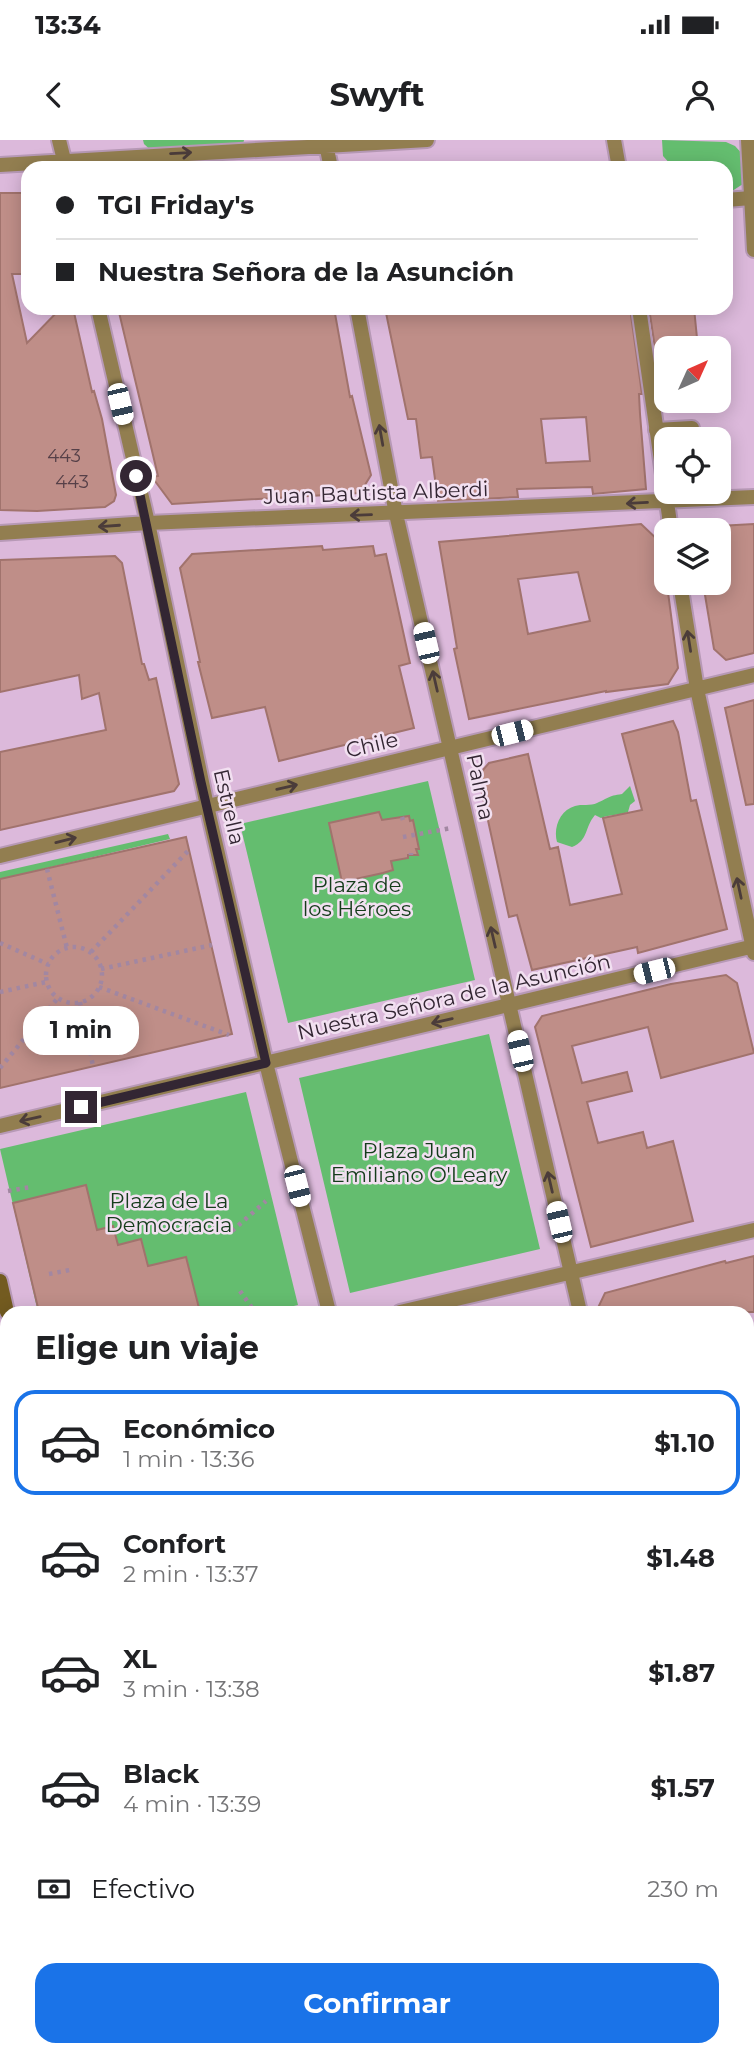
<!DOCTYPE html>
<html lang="es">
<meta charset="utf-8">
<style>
:root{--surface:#fff;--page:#f6f6f6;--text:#202124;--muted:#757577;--line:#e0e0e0;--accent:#1a73e8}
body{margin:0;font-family:Montserrat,sans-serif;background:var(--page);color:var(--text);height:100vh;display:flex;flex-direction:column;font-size:26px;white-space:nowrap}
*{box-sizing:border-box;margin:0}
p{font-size:23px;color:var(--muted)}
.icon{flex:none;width:38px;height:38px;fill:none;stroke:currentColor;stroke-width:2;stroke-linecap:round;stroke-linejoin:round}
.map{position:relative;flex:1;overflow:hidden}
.sheet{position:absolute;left:0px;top:1166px;width:754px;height:751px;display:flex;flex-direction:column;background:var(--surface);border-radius:21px 21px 0 0;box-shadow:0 4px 18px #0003}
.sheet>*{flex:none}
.banner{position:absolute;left:21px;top:21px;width:712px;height:154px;border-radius:21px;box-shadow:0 4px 18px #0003;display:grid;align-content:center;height:154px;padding:0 35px;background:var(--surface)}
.needle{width:46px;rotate:45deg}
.buttons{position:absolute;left:654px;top:196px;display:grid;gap:14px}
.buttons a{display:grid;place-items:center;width:77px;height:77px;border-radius:14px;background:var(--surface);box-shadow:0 4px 18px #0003;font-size:35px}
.end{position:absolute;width:32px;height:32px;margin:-16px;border:9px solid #332633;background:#fff;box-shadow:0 0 0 4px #fff}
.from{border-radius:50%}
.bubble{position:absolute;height:49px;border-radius:21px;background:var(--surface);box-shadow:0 4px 18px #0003;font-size:23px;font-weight:700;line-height:49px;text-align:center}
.car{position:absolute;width:21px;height:42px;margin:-21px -10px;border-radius:9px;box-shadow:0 0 5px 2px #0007;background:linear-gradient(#fff 24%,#345 0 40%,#fff 0 76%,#345 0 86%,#fff 0)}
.banner b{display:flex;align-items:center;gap:24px;height:66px;font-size:26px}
.banner b+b{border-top:2px solid var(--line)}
.banner i{width:18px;height:18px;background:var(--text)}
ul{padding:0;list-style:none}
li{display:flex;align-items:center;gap:21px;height:105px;margin:0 14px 10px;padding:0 21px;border:4px solid transparent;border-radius:21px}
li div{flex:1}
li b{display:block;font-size:26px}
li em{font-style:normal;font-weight:700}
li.active{border-color:var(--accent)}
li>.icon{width:63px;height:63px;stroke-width:1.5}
h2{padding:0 35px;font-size:32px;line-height:84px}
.pay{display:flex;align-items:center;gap:18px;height:77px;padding:0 35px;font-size:26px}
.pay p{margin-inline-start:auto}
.primary-button{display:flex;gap:14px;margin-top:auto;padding:14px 35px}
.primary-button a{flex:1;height:80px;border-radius:21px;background:var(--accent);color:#fff;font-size:28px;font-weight:700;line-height:80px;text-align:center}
.status{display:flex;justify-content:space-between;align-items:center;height:49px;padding:0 35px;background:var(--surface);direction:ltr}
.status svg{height:19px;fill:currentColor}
header{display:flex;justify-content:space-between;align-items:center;height:91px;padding:0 35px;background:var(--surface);font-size:32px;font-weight:700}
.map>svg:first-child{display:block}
.green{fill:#64bd6f}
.building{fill:#bf8e88;stroke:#a1736d;stroke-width:2;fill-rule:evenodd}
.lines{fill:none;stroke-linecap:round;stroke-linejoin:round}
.lane-casing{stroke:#b799b6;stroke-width:18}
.street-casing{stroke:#b799b6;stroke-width:18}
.secondary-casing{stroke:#b799b6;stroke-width:18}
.path{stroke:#a287a2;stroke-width:4.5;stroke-dasharray:3.5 5;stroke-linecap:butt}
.lane{stroke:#927e50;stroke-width:14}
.street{stroke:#927e50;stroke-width:14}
.secondary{stroke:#735b20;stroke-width:14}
.oneway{stroke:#4b3c3a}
.route{stroke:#332633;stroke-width:9}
.labels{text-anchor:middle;stroke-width:5;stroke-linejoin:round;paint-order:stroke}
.number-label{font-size:18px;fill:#564048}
.street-label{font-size:21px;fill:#332633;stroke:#f2e0f1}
.park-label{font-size:21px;fill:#153c1b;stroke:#f2e0f1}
</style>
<div class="status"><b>13:34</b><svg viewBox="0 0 49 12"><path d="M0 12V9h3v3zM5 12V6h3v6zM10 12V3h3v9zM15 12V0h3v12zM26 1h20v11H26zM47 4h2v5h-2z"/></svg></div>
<header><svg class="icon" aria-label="back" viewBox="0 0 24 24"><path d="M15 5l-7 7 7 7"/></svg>Swyft<svg class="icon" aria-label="person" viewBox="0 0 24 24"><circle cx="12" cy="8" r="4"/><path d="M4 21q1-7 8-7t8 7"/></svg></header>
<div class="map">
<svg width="754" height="1916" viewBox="0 0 754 1916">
<rect width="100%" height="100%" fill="#dcb9db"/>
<path class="green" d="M 143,0 L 244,0 L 242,10 C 215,32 168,29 144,4 Z
M 662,0 L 726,2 L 735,6 L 746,18 L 746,42 L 726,55 L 726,28 L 672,26 L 663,16 Z
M 428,641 L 475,840 L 288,883 L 240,684 Z
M 630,646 L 635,661 L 630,665 L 628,672 C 618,676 610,674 601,678 L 595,675 C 584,688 589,700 572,707 L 557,702 C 553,688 560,670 575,666 C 581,664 591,666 597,663 C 609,658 607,656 622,654 Z
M 168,694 L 170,699 L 0,739 L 0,732 Z
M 489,894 L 540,1109 L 350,1153 L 299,938 Z
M 246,952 L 298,1165 L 268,1172 L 38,1172 L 0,1009 Z"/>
<path class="building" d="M 0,53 L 28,53 L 28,134 L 12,134 L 27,203 L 61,168 L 73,168 L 92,252 L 94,251 L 102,279 L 116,355 L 114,361 L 105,367 L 37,371 L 0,370 Z
M 118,168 L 334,168 L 350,257 L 352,256 L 371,335 L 360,353 L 172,364 L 152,337 L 158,336 Z
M 385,168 L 630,168 L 642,254 L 639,254 L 640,274 L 646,349 L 593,354 L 592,347 L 517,349 L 518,357 L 438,361 L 432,317 L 421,318 L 416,279 L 408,279 ZM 586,277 L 590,321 L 546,323 L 541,279 Z
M 649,168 L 694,168 L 698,208 L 655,208 Z
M 641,384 L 660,402 L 664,422 L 678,528 L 668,544 L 606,552 L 606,551 L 469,579 L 454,509 L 457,508 L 439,402 ZM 578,432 L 590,481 L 528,494 L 518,439 Z
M 754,384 L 754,513 L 726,520 L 714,509 L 703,443 L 719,443 L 719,386 Z
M 322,406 L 323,410 L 373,406 L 375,416 L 386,414 L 410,523 L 399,526 L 414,588 L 279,621 L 265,567 L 212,578 L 198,522 L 200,522 L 180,428 L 192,414 Z
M 115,416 L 122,423 L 142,524 L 144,524 L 149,540 L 156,538 L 179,644 L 174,651 L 0,690 L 0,612 L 106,590 L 99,553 L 82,559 L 79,535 L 0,552 L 0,420 Z
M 754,560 L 754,664 L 746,665 L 725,568 Z
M 673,581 L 678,592 L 691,661 L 696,660 L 727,789 L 638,813 L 637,807 L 532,830 L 517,775 L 509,777 L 479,639 L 482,631 L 489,623 L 528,614 L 550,709 L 558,707 L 570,765 L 622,754 L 603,678 L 642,670 L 622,594 Z
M 379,672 L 382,680 L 409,676 L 410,681 L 413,680 L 419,709 L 416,709 L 418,715 L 408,715 L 408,718 L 391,721 L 393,730 L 383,733 L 342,742 L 329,683 Z
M 186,697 L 232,894 L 0,948 L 0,739 Z
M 726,835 L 737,843 L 754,913 L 661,938 L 648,887 L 572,906 L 582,943 L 627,932 L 632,951 L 587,962 L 598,1003 L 643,992 L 647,1008 L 673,1001 L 693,1081 L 591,1107 L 535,887 L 542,876 L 671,844 Z
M 86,1045 L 97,1090 L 113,1086 L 118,1105 L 141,1099 L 148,1126 L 186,1117 L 200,1172 L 39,1172 L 13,1063 Z
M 754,1116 L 754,1172 L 596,1172 L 605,1153 L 725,1121 L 726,1123 Z"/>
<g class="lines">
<g class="lane-casing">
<path id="lane" d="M 726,60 L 751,58
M 656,290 L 692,288"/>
</g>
<g class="street-casing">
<path id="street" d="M 59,0 L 66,28
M 325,0 L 331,28
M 614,0 L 619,28
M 748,0 L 754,110
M 0,25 L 427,0
M 98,168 L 148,383 L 207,666 L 266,923 L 329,1172
M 357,168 L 396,374 L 580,1172
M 639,168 L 671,390
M 0,393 L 148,383 L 754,357
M 680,443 L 697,549 L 754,813
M 0,716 L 754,535
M 0,986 C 251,926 503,867 754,806
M 400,1172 L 754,1090
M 0,1266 L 7,1265
M 747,1455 L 754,1453
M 0,1627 L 7,1626
M 747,1804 L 754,1802
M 747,1898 L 751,1916
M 497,1909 L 498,1916
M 258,1916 L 287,1909"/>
</g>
<g class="secondary-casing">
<path id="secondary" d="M 0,1141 L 7,1172
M 178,1909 L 180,1916"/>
</g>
<path class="path" d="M 402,677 L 403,680
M 403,697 L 451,688
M 411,713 L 411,715
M 47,729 L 67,808
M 0,803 L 48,824
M46 835a28 28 0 1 1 56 0a28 28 0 1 1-56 0Z
M 91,812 L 188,711
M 101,829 L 212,805
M 99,847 L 229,895
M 0,852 L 46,842
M 80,862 L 93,926
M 0,928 L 57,859
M 8,1051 L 31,1047
M 232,1091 L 266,1061
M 49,1134 L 70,1130
M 240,1151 L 255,1172
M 198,1916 L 227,1909"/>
<use href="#lane" class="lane"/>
<use href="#street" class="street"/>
<use href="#secondary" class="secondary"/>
</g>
<defs><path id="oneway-shaft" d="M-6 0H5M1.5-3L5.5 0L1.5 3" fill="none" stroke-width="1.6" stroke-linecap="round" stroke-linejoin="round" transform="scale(1.75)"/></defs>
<g class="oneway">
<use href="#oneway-shaft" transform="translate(181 13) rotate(-3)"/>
<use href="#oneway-shaft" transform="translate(381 295) rotate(-100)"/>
<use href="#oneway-shaft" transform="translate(637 363) rotate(177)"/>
<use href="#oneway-shaft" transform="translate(361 375) rotate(178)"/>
<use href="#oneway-shaft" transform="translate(109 386) rotate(176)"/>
<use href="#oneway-shaft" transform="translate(689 501) rotate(-99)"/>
<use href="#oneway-shaft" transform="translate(435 541) rotate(-103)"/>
<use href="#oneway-shaft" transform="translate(287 647) rotate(-13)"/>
<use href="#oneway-shaft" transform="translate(66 700) rotate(-14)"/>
<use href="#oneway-shaft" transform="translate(739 748) rotate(-102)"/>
<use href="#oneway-shaft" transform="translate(493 797) rotate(-103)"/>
<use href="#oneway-shaft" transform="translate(442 881) rotate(167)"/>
<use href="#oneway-shaft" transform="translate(30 979) rotate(167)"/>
<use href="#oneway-shaft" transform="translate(550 1042) rotate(-103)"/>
</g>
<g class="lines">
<path class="route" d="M 81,967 L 266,923 L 201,642 L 136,336"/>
</g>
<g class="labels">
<g class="number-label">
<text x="64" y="322">443</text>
<text x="72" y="348">443</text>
</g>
<g class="street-label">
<text transform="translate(376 353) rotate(-2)" y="7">Juan Bautista Alberdi</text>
<text transform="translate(372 605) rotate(-13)" y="7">Chile</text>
<text transform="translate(480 647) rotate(78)" y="7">Palma</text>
<text transform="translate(229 667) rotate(77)" y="7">Estrella</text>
<text transform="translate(454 857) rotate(-13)" y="7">Nuestra Señora de la Asunción</text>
</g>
<g class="park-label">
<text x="357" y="752">Plaza de<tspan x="357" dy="24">los Héroes</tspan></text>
<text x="419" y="1018">Plaza Juan<tspan x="419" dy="24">Emiliano O'Leary</tspan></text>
<text x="169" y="1068">Plaza de La<tspan x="169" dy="24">Democracia</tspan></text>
</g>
</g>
</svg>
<div class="buttons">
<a><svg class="needle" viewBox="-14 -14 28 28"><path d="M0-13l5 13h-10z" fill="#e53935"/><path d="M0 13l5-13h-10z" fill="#757577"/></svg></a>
<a><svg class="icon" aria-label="locate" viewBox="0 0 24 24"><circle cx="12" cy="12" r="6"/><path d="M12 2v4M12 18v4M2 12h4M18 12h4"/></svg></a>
<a><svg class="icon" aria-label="layers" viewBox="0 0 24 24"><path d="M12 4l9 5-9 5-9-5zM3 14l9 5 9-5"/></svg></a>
</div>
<i class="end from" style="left:136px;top:336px"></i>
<i class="end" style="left:81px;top:967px"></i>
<div class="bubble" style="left:23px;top:866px;width:116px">1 min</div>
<i class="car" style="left:120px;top:264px;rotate:167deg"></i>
<i class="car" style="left:426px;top:503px;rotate:347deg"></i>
<i class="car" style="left:512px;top:593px;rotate:76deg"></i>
<i class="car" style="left:654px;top:831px;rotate:256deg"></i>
<i class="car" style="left:520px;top:911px;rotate:347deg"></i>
<i class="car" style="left:297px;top:1046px;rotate:166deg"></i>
<i class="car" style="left:559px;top:1082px;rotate:347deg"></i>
<div class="banner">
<b><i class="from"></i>TGI Friday's</b>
<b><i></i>Nuestra Señora de la Asunción</b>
</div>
<section class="sheet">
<h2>Elige un viaje</h2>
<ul>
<li class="active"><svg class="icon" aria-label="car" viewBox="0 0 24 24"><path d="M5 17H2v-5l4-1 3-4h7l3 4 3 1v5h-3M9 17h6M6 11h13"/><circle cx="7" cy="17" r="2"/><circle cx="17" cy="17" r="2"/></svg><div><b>Económico</b><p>1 min · 13:36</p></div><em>$1.10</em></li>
<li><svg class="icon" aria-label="car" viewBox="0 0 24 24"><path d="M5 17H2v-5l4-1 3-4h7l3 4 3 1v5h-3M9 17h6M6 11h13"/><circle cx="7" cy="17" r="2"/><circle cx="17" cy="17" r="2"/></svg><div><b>Confort</b><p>2 min · 13:37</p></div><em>$1.48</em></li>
<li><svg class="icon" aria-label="car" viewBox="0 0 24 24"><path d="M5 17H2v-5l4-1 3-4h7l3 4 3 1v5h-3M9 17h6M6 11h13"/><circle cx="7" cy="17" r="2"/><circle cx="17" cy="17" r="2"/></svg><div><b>XL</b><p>3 min · 13:38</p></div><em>$1.87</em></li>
<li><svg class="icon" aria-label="car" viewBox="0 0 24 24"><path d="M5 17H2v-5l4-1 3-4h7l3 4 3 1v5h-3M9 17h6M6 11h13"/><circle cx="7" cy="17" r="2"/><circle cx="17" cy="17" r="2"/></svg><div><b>Black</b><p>4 min · 13:39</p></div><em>$1.57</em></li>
</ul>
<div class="pay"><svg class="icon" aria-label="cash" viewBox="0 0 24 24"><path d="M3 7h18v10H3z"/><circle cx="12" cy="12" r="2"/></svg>Efectivo<p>230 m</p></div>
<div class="primary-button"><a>Confirmar</a></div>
</section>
</div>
